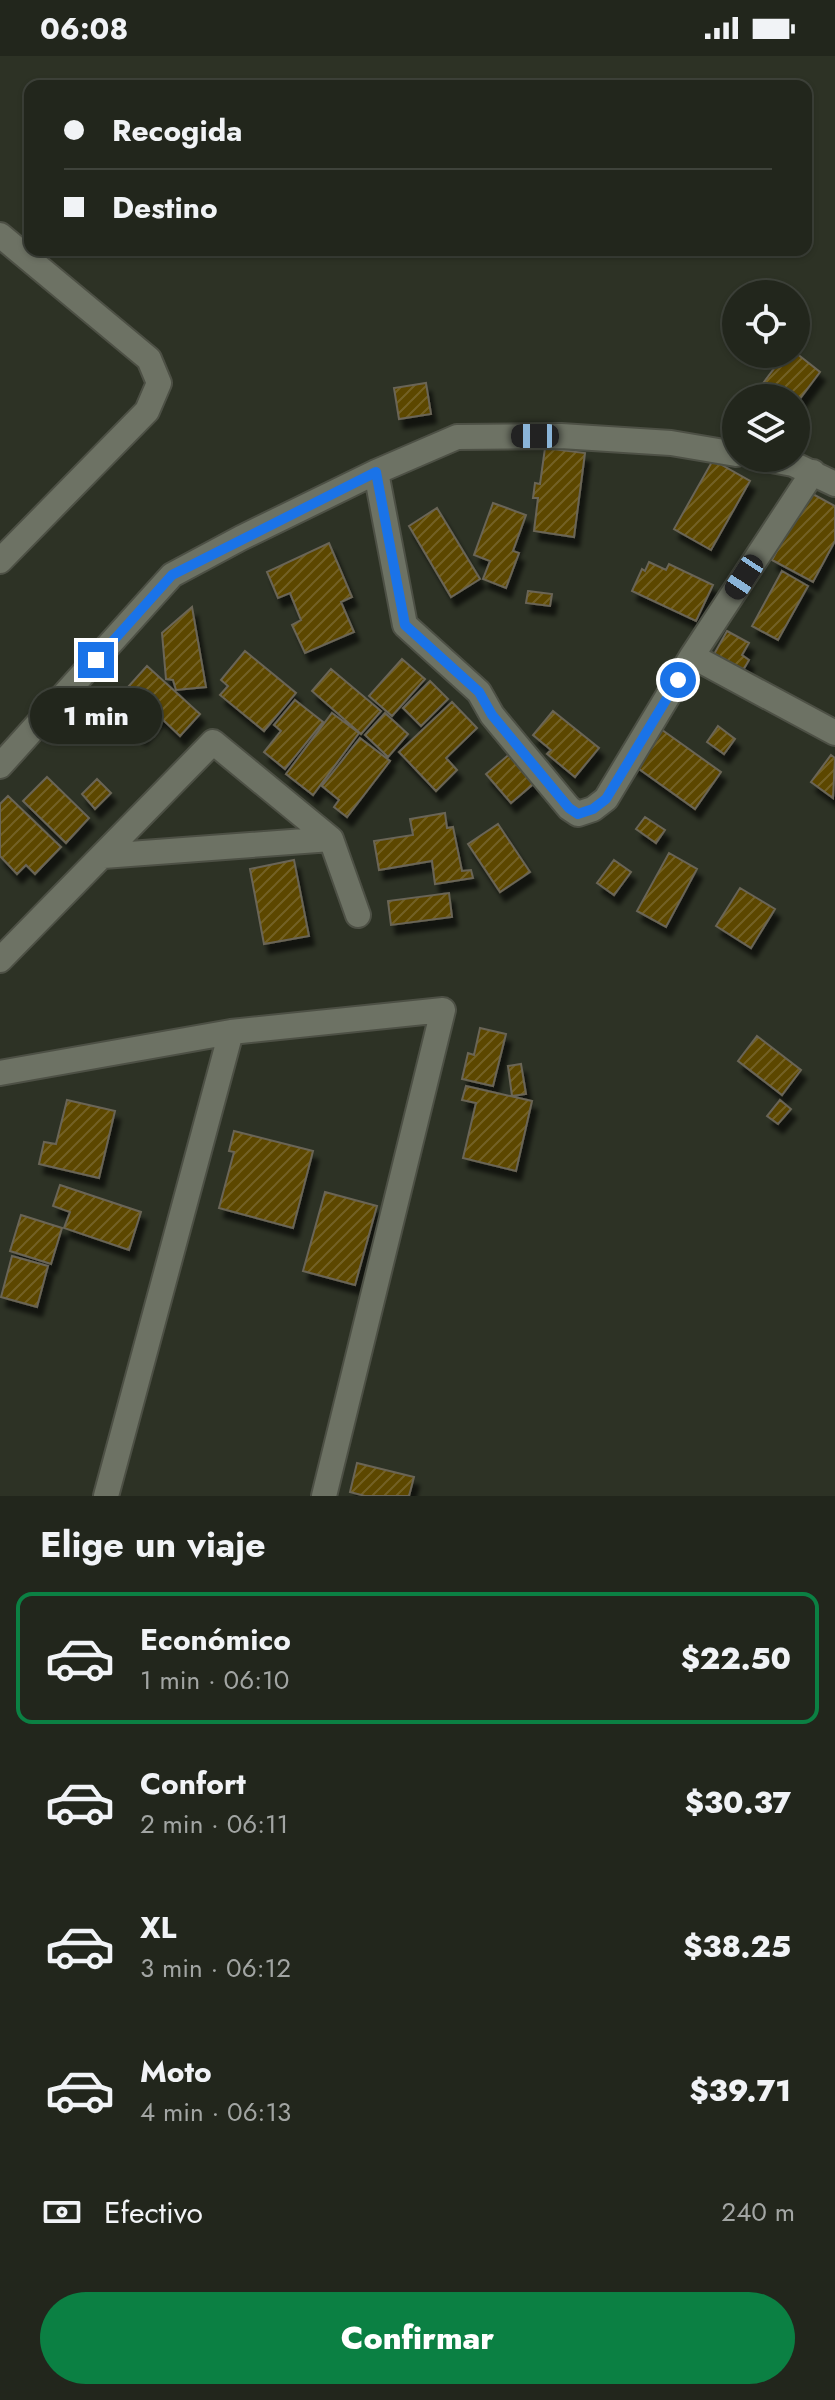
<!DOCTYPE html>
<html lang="es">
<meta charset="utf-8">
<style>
:root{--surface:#22261c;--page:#2e3229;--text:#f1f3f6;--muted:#a2a5a3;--line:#3f433b;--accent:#0b8043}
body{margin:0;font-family:Jost,sans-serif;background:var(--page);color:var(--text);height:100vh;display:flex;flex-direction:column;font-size:30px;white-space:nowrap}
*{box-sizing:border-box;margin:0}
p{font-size:26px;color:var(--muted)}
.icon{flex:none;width:44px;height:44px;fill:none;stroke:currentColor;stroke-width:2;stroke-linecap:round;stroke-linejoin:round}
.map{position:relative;height:1440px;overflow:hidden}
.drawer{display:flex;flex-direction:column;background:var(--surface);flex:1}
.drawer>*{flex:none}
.top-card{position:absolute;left:24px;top:24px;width:788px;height:176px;border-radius:16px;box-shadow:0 2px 6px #0004,0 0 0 2px var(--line);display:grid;align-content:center;height:176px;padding:0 40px;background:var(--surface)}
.buttons{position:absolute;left:722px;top:224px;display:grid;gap:16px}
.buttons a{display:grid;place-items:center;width:88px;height:88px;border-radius:50%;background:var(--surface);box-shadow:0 2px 6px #0004,0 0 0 2px var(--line);font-size:40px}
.end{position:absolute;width:36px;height:36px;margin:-18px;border:10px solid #1a73e8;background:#fff;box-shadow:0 0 0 4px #fff}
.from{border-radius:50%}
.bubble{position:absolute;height:56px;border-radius:28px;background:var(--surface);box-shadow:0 2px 6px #0004,0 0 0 2px var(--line);font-size:26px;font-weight:800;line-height:56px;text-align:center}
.car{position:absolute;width:24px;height:48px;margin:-24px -12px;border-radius:10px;box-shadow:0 0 6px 2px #0007;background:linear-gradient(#222 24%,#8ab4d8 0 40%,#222 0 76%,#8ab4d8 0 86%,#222 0)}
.top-card b{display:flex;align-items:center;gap:28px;height:76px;font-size:30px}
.top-card b+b{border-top:2px solid var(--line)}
.top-card i{width:20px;height:20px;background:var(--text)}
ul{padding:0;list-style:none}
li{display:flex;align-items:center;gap:24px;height:132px;margin:0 16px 12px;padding:0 24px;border:4px solid transparent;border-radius:16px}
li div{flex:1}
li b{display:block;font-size:30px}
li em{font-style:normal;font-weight:800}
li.current{border-color:var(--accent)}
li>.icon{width:72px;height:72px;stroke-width:1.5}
h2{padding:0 40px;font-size:36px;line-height:96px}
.pay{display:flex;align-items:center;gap:20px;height:88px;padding:0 40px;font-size:30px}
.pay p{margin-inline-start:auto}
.button{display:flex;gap:16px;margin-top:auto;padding:16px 40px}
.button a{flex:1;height:92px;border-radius:48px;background:var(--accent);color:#fff;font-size:32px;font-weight:800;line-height:92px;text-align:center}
.status{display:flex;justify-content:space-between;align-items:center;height:56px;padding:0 40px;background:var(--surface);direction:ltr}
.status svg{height:22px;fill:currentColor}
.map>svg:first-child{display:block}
.building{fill:url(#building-hatch);stroke:#6a6557;stroke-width:2;filter:url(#shadow)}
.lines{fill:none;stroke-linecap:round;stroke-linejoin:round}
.minor-casing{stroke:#4d5045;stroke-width:28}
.minor{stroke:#6d7264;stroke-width:24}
.route{stroke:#1a73e8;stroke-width:10}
</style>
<div class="status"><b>06:08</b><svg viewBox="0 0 49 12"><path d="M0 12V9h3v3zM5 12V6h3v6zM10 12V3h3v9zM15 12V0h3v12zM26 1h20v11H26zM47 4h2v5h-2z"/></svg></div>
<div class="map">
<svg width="835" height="1440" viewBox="0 0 835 1440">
<defs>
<pattern id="building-hatch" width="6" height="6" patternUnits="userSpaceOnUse" patternTransform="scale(2)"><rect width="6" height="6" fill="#5b4600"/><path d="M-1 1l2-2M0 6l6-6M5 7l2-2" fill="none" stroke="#736125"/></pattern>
<filter id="shadow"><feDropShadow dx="5" dy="9" stdDeviation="2" flood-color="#0009"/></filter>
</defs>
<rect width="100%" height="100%" fill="#2d3225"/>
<path class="building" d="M 796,297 L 820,316 L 796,348 L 796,342 L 761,342 L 755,338 L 785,298 Z
M 426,327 L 431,358 L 399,363 L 394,332 Z
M 545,392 L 585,397 L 574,481 L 534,475 L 538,442 L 533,442 L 535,427 L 540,428 Z
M 713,404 L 750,425 L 711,494 L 674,473 Z
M 809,436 L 835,450 L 835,485 L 813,526 L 772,504 Z
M 493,447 L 526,459 L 513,495 L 519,497 L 506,532 L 483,523 L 490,505 L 474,499 Z
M 437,452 L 480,523 L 451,541 L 409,470 Z
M 329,487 L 352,541 L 341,546 L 354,576 L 305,597 L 292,569 L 301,564 L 290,537 L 278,542 L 267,516 Z
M 649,506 L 666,514 L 669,508 L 713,529 L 696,565 L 632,535 L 642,513 L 645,515 Z
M 782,515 L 808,530 L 778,584 L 752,570 Z
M 528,535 L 552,538 L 550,550 L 526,547 Z
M 192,551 L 206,631 L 176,634 L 173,624 L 166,623 L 162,577 Z
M 727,575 L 749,587 L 742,599 L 749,604 L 742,616 L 713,600 Z
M 245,595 L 296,637 L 264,675 L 220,639 L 228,630 L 221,624 Z
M 402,603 L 425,623 L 392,660 L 369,640 Z
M 147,610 L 200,658 L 180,680 L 159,660 L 141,680 L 110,651 Z
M 331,613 L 381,655 L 361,678 L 312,635 Z
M 430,625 L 448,643 L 421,670 L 403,652 Z
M 295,644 L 323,666 L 285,713 L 264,696 L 281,675 L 274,669 Z
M 452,646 L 477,672 L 446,702 L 457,714 L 436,735 L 399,696 Z
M 553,655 L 599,692 L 575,721 L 547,698 L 551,694 L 533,679 Z
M 332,657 L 359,677 L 313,739 L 286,718 Z
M 385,657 L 408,678 L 388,701 L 365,679 Z
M 718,670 L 735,683 L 724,698 L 707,686 Z
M 658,671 L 721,716 L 695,753 L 632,708 Z
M 360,682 L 390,705 L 347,761 L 334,751 L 339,744 L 322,730 Z
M 512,696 L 537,725 L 511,747 L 486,718 Z
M 831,699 L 835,702 L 833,742 L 811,726 Z
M 47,721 L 89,762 L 66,787 L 23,745 Z
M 97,723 L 111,737 L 95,753 L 82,738 Z
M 8,740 L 61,791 L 35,818 L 26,809 L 17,818 L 0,800 L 0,748 Z
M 445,757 L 447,772 L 453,771 L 462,815 L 471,814 L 473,822 L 435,828 L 432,805 L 379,814 L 374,785 L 413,779 L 410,763 Z
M 645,761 L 665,774 L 656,787 L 636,773 Z
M 498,768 L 530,816 L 500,836 L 468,788 Z
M 669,797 L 697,813 L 666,871 L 637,855 Z
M 294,804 L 309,880 L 264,888 L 250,813 Z
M 614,804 L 631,816 L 614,839 L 597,827 Z
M 740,832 L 775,853 L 751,892 L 716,870 Z
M 449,837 L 452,861 L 391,869 L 388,845 Z
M 480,972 L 506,978 L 493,1030 L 462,1023 L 468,997 L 474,999 Z
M 757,980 L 801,1014 L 782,1039 L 738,1005 Z
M 521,1008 L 526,1038 L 512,1040 L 508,1010 Z
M 466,1030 L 532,1045 L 516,1115 L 463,1102 L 476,1047 L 462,1044 Z
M 67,1044 L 115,1055 L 99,1122 L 39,1108 L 44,1086 L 56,1088 Z
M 780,1044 L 791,1053 L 778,1068 L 767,1060 Z
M 234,1075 L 313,1095 L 293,1172 L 219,1152 L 234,1096 L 229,1095 Z
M 60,1129 L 141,1156 L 129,1194 L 64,1172 L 70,1156 L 53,1150 Z
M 325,1136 L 377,1150 L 355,1229 L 303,1215 Z
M 21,1159 L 62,1172 L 51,1208 L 10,1195 Z
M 12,1200 L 48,1210 L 37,1251 L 1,1241 Z
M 357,1407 L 414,1421 L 409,1440 L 365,1440 L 350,1436 Z"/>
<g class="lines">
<g class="minor-casing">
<path id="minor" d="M 0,179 L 149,303 L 159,327 L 147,355 L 0,505
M 760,402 L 793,408 L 835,428
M 376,416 L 405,569 L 479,636 L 492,659 L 569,752 L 578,758 L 593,753 L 606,743 L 692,600 L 813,416
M 692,600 L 835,677
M 0,710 L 172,519 L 241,482 L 376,416 L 457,381 L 561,380 L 671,387 L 736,398
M 103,800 L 331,783
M 0,904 L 213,686 L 331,783 L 358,859
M 0,1017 L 231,976 L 443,954 L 324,1440
M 106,1440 L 231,976"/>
</g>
<use href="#minor" class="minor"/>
</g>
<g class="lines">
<path class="route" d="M 96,604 L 172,519 L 376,416 L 405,569 L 479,636 L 492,659 L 569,752 L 578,758 L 593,753 L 606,743 L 678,624"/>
</g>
</svg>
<div class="buttons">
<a><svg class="icon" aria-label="locate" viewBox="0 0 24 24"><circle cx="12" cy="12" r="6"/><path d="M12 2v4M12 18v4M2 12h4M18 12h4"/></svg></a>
<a><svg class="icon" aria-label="layers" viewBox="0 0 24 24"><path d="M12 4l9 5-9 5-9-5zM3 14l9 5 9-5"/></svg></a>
</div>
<i class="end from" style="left:678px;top:624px"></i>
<i class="end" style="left:96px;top:604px"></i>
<div class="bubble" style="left:30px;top:632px;width:132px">1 min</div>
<i class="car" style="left:535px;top:380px;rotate:270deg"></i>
<i class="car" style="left:744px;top:521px;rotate:213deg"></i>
<div class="top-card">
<b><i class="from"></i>Recogida</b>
<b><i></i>Destino</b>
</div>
</div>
<section class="drawer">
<h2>Elige un viaje</h2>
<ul>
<li class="current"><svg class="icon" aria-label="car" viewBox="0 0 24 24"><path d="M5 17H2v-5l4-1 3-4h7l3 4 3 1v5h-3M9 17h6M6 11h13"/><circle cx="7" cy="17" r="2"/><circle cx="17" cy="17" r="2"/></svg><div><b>Económico</b><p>1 min · 06:10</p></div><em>$22.50</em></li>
<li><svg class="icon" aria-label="car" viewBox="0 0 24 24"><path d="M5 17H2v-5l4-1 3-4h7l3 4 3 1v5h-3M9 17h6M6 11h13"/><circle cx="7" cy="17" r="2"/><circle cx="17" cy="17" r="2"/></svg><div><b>Confort</b><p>2 min · 06:11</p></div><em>$30.37</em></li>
<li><svg class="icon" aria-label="car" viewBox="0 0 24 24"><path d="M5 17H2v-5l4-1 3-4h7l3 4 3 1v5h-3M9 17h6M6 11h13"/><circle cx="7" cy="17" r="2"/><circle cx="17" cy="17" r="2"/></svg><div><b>XL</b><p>3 min · 06:12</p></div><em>$38.25</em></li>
<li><svg class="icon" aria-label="car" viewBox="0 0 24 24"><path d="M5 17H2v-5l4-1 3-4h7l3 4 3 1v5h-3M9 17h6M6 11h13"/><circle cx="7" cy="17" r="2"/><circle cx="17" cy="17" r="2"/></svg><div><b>Moto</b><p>4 min · 06:13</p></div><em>$39.71</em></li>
</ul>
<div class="pay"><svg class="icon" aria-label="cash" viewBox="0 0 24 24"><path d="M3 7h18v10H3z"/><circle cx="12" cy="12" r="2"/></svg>Efectivo<p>240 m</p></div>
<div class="button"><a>Confirmar</a></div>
</section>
